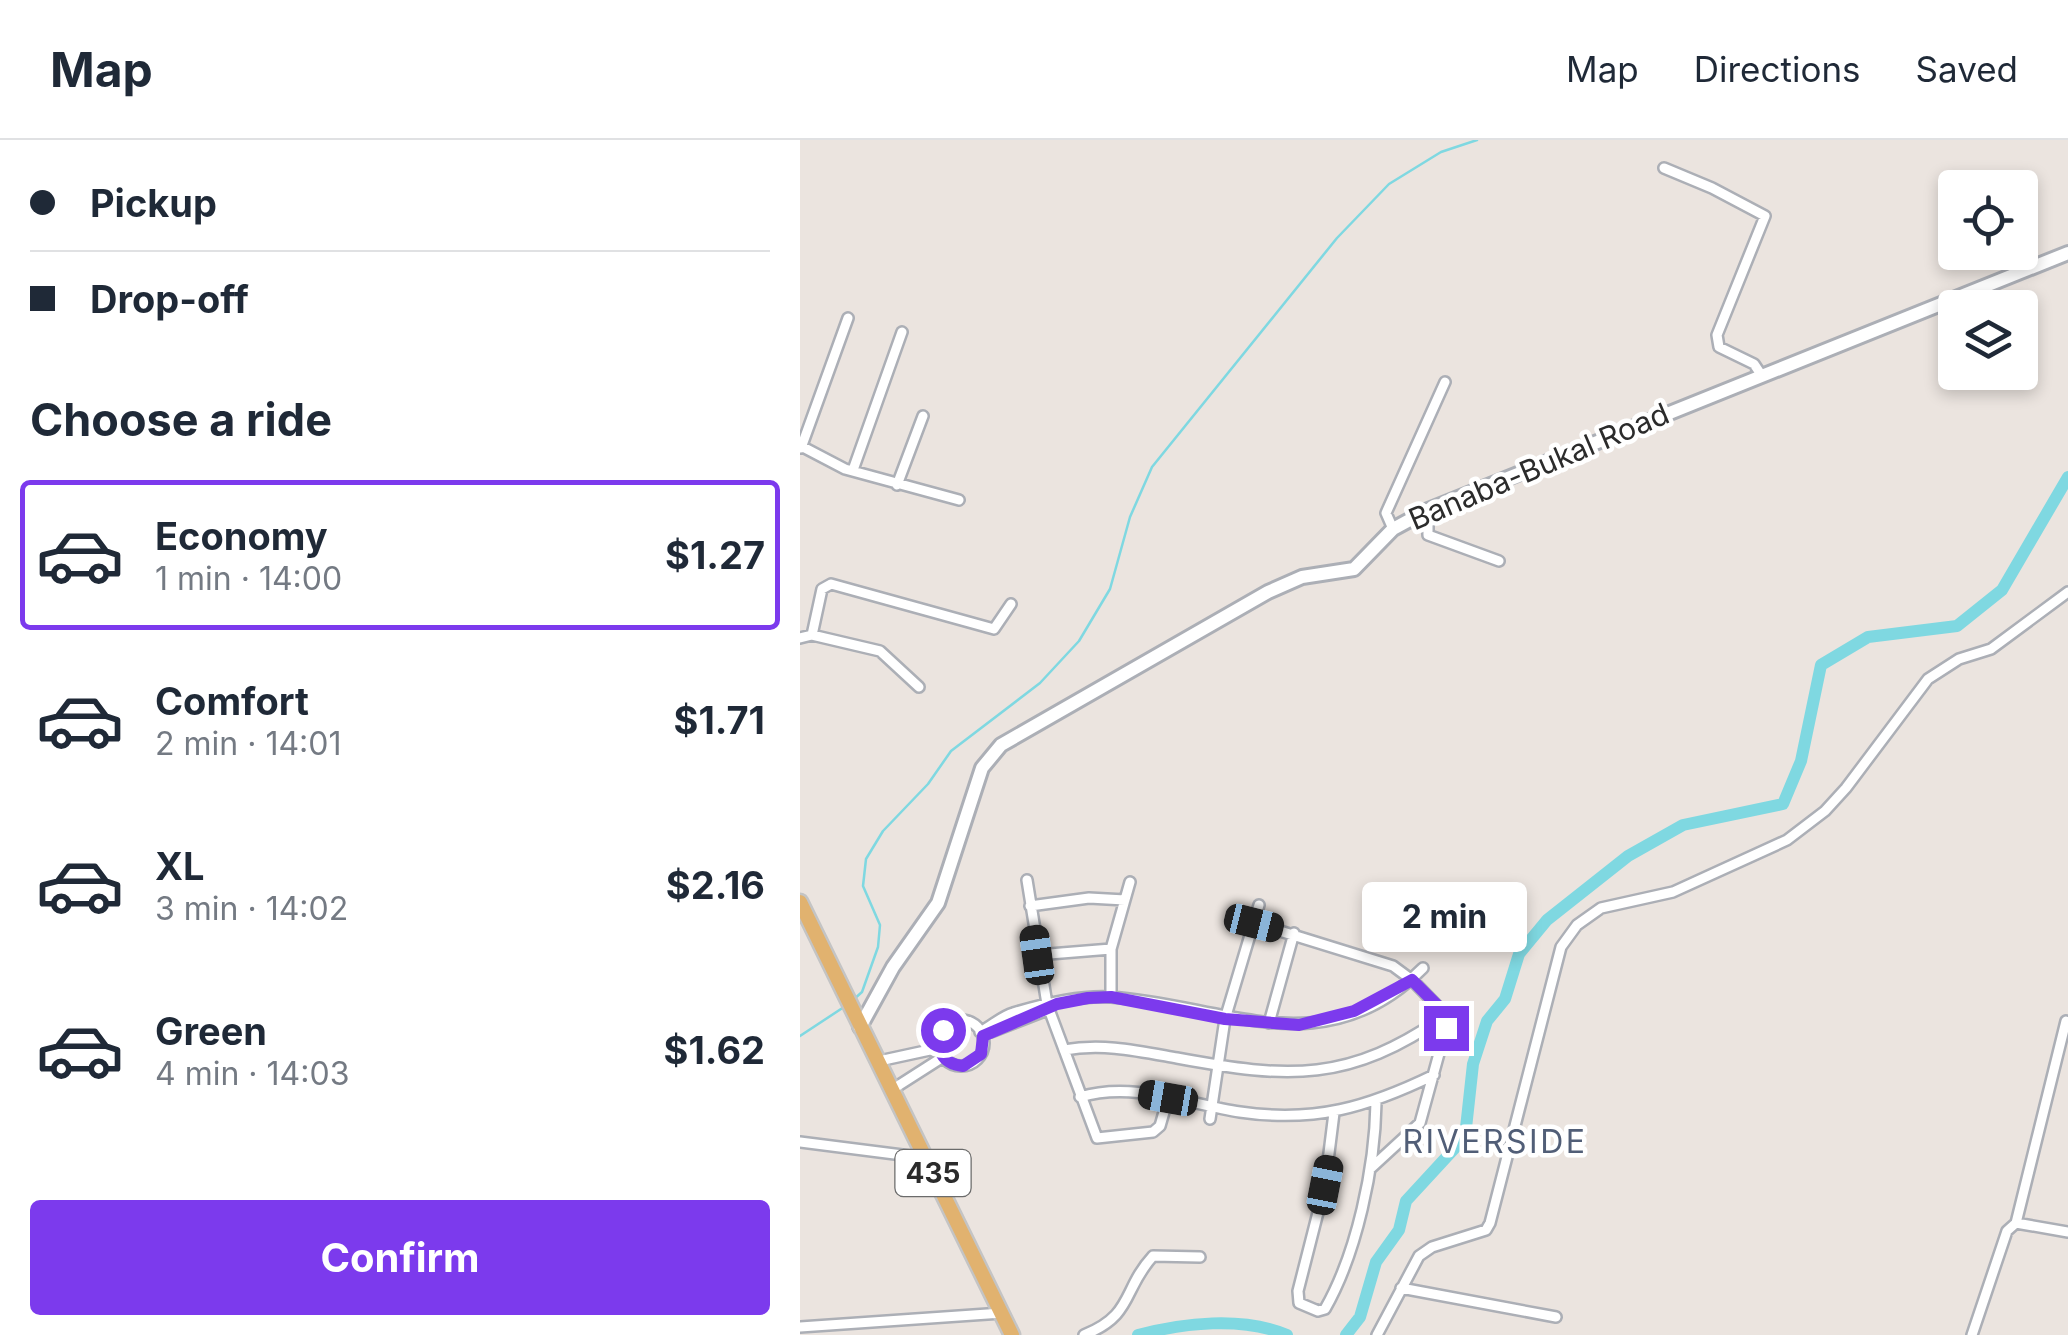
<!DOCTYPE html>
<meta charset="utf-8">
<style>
:root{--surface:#fff;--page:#f6f6f7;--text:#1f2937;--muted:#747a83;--line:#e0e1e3;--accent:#7c3aed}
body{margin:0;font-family:Inter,sans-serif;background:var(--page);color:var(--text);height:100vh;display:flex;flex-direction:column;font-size:38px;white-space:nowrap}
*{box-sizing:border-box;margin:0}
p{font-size:32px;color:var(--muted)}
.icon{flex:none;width:55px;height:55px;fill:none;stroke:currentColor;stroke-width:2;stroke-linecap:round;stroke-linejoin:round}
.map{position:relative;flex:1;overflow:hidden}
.details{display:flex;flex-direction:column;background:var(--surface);width:800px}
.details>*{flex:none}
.hud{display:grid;align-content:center;height:220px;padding:0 30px;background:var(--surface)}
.buttons{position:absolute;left:1138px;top:30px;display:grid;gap:20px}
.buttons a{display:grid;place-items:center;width:100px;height:100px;border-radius:10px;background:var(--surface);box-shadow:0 5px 15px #0003;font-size:50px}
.end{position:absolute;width:45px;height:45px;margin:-22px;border:12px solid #7c3aed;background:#fff;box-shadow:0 0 0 5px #fff}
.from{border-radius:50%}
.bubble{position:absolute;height:70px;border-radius:10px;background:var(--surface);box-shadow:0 5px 15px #0003;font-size:32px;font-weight:700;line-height:70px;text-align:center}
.car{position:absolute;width:30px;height:60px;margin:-30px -15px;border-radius:12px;box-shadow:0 0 8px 2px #0007;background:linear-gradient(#222 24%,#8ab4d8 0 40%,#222 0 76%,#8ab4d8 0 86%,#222 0)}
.hud b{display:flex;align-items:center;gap:35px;height:95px;font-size:38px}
.hud b+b{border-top:2px solid var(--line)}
.hud i{width:25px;height:25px;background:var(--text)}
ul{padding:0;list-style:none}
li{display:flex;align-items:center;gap:30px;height:150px;margin:0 20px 15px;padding:0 10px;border:5px solid transparent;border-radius:10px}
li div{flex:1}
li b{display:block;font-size:38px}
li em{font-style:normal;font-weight:700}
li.active{border-color:var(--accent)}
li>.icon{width:90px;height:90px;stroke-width:1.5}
h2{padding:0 30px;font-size:45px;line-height:120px}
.button{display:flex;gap:20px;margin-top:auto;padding:20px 30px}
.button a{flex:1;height:115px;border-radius:10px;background:var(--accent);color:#fff;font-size:40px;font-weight:700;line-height:115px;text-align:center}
header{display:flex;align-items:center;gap:60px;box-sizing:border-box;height:140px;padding:0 50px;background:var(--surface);border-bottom:2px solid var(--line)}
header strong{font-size:48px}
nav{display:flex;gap:55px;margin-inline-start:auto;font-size:35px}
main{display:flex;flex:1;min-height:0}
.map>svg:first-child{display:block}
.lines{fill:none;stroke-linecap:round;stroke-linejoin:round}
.stream{stroke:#7fd8e1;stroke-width:2.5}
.river{stroke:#7fd8e1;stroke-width:12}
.street-casing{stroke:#acafb6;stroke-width:14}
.secondary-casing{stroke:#acafb6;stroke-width:18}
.primary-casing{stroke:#c4c4c4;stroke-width:19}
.street{stroke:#fff;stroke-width:9}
.secondary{stroke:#fff;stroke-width:12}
.primary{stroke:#e1b26f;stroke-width:14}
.route{stroke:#7c3aed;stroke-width:12}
.labels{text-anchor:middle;stroke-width:9;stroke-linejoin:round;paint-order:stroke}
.shield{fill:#fff;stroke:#6b6b6b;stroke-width:2.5}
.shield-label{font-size:28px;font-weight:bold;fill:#2b2b2b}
.street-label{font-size:30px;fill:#2b2b2b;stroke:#fff}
.neighbourhood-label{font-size:32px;letter-spacing:2.5px;fill:#515e77;stroke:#fff}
</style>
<header>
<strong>Map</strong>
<nav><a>Map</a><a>Directions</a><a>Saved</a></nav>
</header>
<main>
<section class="details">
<div class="hud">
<b><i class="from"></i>Pickup</b>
<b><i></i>Drop-off</b>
</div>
<h2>Choose a ride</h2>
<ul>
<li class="active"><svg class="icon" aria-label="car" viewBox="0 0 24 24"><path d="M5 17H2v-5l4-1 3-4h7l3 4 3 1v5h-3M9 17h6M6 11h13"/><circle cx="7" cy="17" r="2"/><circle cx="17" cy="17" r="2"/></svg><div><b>Economy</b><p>1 min · 14:00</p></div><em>$1.27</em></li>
<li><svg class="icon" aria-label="car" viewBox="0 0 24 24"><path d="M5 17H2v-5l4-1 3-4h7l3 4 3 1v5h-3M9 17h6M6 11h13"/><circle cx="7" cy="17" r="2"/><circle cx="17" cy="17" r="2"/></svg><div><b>Comfort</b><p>2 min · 14:01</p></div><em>$1.71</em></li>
<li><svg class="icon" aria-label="car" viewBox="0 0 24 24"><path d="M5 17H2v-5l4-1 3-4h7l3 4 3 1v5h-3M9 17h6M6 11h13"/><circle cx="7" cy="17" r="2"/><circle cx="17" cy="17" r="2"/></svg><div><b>XL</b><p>3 min · 14:02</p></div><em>$2.16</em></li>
<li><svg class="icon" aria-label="car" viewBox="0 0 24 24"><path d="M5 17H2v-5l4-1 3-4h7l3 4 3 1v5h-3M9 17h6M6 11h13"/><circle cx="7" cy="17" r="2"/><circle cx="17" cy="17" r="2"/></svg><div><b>Green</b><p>4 min · 14:03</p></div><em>$1.62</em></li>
</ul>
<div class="button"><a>Confirm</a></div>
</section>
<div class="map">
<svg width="1268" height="1195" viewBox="0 0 1268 1195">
<rect width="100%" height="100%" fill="#ebe4df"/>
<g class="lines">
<path class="stream" d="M 53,860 L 62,852 L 78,807 L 80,785 L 63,746 L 66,719 L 83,691 L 128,644 L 151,611 L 240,543 L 279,501 L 310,449 L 330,377 L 352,327 L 537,98 L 589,44 L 641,12 L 677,0
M 0,896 L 47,865"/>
<path class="river" d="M 338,1195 C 383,1183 442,1176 487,1195
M 546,1195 L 560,1177 L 576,1122 L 599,1090 L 606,1061 L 665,997 L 673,924 L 687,881 L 705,859 L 719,814 L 747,780 L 828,716 L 883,685 L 983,664 L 1001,621 L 1021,525 L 1068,497 L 1157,486 L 1202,450 L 1268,337"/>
<g class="street-casing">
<path id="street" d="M 864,28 L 912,48 L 965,76 L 917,195 L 919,207 L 954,224 L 962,236
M 1,306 L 45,329 L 159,360
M 1,308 L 48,178
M 53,330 L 102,192
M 97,345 L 123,276
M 628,370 L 628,395 L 699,421
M 593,389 L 586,373 L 645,242
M 12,495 L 80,511 L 119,547
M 0,498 L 12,495 L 22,449 L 31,444 L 194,489 L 211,464
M 227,740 L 247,864 L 297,998 L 353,992 L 360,986 L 368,958
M 230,766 L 289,758 L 325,760
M 454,783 L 593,826 L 612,840 L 646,875 L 646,888 L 620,983 L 570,1029
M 237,815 L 311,809
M 311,857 L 311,809 L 330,742
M138 903a23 23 0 1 1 46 0a23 23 0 1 1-46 0Z
M 469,883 L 494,793
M 180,892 C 192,886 202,876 213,873 C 243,864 280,855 311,857 C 424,865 525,927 623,828
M 191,892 L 250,869
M 264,910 C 303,903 338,911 377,918 C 489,939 549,943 646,875
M 79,921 L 139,908
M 93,949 L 143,917
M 280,957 C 333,941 388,964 440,972 C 515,983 568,967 634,935
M 534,973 L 525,1045 L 498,1151 L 499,1163 L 518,1171 L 525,1169 C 557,1113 575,1027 576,963
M 410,979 L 425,879 L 459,765
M 0,1002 L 126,1018
M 1216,1083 L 1268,1092
M 601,1148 L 756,1177
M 0,1187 L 202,1173
M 284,1195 C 334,1175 322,1150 353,1116 L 400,1117
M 577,1195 L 619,1116 L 632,1107 L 686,1090 L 690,1083 L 761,807 L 777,785 L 801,768 L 873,752 L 987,700 L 1025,671 L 1046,648 L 1128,539 L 1159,519 L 1191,509 L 1268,452
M 1172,1195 L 1207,1091 L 1216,1083 L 1266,881"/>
</g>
<g class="secondary-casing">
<path id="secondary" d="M 60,887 L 93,827 L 138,763 L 182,628 L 201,605 L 468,452 L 502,437 L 554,429 L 593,389 L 628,370 L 1268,113"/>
</g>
<g class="primary-casing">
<path id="primary" d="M 0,762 L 212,1195"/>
</g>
<use href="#street" class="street"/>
<use href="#secondary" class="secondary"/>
<use href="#primary" class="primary"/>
</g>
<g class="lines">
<path class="route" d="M 143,890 C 134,908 142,924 163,926 L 181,914 L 183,896 L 257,864 L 288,858 L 311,857 L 425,879 L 499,885 L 554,871 L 612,840 L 646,874 L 646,888"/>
</g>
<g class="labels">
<rect class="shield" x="95.5" y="1010" width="75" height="46" rx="8"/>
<g class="shield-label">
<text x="133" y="1043">435</text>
</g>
<g class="street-label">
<text transform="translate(739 327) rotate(-23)" y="10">Banaba-Bukal Road</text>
</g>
<g class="neighbourhood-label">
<text x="695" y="1013">RIVERSIDE</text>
</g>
</g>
</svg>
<div class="buttons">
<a><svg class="icon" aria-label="locate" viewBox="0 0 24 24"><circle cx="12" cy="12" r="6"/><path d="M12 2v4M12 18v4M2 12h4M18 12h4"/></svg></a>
<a><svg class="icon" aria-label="layers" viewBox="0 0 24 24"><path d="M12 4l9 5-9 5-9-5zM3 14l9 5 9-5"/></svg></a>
</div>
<i class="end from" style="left:143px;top:890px"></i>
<i class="end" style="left:646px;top:888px"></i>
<div class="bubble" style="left:562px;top:742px;width:165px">2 min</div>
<i class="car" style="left:454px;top:783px;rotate:104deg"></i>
<i class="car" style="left:237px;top:815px;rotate:352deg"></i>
<i class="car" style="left:368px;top:958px;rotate:280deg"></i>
<i class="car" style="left:525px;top:1045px;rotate:11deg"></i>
</div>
</main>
